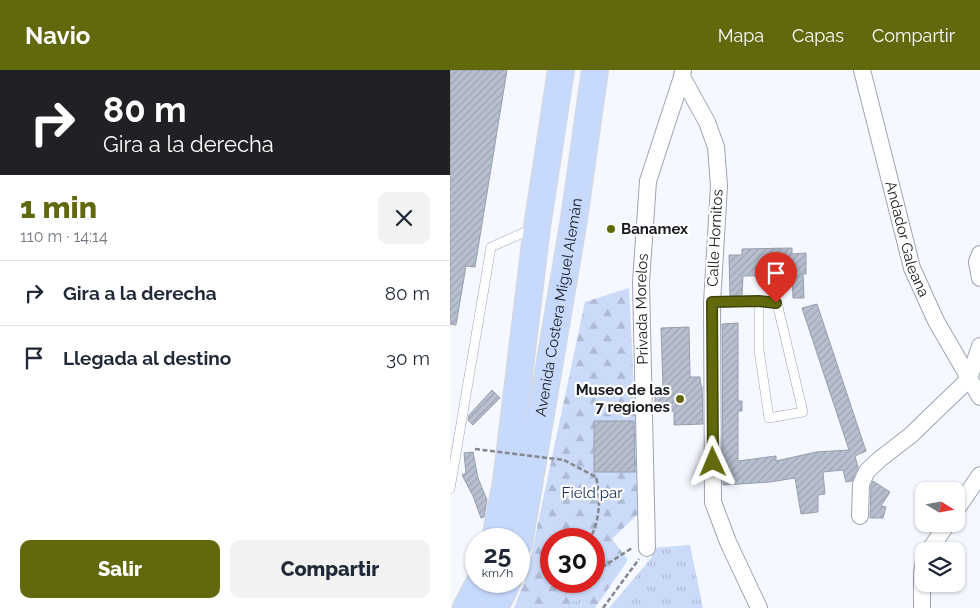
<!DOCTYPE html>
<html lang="es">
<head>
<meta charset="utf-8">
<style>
  :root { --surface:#fff; --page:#f2f2f3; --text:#1f2937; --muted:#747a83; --line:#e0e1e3; --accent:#61690c }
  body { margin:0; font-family:Raleway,sans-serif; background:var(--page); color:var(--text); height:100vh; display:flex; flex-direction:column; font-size:19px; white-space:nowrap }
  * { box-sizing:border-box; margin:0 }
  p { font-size:16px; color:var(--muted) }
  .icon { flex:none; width:28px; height:28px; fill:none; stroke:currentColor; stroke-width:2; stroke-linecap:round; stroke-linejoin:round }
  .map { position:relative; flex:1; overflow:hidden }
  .side { display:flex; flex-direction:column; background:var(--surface); width:450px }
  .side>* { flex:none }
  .hud { background:#202124; color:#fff; overflow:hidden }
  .needle { width:32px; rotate:101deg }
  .fabs { position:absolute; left:465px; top:412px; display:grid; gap:10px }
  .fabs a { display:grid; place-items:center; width:50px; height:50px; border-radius:10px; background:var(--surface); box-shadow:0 1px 4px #0004; font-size:25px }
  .speed { position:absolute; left:15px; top:458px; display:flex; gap:10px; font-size:25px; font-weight:700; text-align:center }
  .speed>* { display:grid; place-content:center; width:65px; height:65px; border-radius:50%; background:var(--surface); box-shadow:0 1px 4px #0004; line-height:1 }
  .speed small { font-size:12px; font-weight:400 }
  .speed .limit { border:8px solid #d22; background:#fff; color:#111 }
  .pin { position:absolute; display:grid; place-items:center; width:42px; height:42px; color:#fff; margin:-51px -21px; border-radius:50% 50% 50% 0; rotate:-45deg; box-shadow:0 0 5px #0007 }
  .pin .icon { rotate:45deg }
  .me { position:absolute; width:55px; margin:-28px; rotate:359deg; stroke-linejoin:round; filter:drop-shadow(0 0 4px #0008) }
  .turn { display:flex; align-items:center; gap:18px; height:105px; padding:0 20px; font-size:22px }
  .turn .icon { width:65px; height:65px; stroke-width:2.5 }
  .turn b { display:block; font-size:35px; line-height:42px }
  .round { display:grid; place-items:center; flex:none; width:52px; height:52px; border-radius:10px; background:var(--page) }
  .summary { display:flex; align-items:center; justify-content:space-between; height:85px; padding:0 20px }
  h1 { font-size:30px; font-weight:800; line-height:38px; color:var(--accent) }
  .primary-button { display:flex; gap:10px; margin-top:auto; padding:10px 20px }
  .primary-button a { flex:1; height:58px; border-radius:10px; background:var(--accent); color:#fff; font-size:20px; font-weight:800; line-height:58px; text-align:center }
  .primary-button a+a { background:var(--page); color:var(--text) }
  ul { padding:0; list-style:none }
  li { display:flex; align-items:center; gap:15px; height:65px; padding:0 20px; border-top:1px solid var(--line) }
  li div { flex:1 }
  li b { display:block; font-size:19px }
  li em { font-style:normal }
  header { display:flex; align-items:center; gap:30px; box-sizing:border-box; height:70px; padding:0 25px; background:var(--accent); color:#fff }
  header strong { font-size:24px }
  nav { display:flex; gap:28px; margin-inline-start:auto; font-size:18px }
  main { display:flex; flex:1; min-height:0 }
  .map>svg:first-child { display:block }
</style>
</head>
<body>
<header>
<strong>Navio</strong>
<nav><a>Mapa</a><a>Capas</a><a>Compartir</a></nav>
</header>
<main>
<section class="side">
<div class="hud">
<div class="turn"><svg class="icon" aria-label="right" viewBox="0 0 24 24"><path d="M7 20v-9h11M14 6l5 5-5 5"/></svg><div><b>80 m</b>Gira a la derecha</div></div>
</div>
<div class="summary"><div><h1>1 min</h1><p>110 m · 14:14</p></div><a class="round"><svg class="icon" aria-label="close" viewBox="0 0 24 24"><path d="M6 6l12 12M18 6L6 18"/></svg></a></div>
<ul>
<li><svg class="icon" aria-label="right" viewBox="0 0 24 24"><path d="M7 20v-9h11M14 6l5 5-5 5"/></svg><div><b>Gira a la derecha</b></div><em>80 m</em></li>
<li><svg class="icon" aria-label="arrive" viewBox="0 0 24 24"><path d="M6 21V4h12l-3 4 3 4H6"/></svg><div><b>Llegada al destino</b></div><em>30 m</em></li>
</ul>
<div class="primary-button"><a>Salir</a><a>Compartir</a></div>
</section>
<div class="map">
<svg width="530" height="538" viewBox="0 0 530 538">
  <defs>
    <pattern id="grass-tufts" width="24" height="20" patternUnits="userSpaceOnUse" patternTransform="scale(1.25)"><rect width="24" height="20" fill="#cbdaf8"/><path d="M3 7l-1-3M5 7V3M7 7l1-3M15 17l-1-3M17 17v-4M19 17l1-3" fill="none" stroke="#aebad4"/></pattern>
    <pattern id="forest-firs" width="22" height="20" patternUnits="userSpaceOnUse" patternTransform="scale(1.25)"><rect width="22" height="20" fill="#cbdaf8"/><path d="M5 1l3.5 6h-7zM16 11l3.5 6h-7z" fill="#aebad4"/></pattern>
    <pattern id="building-hatch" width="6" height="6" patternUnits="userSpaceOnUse" patternTransform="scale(1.25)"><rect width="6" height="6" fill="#b8bfcf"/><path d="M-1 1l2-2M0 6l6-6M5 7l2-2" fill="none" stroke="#9da4b1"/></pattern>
  </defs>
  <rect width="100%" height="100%" fill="#f5f8ff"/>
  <g fill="url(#grass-tufts)">
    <polygon points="240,475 253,538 159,538 202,487 203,478"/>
    <polygon points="131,528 130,538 110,538"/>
  </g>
  <path fill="url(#forest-firs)" fill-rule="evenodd" d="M179,218L190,442L162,469L178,490L145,538H130L131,529L110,538H64L77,505L135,232ZM101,469H144V511H101Z"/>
  <g fill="url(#building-hatch)" stroke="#979eae">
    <polygon points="0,0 57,0 25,197 16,196 6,255 0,254"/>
    <polygon points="342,178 342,184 356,183 356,204 353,204 354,228 343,228 342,205 293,206 292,225 280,226 279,185 292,185 292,179"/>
    <polygon points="367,234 416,381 405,386 408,397 402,411 396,412 393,400 373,402 375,424 368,425 368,442 351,444 345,408 320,412 273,415 272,254 288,253 288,331 292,331 292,341 288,341 288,391 326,386 326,391 366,382 399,380 352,238"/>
    <polygon points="239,257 240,307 250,307 251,316 252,316 253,354 224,355 224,341 205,341 205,317 213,317 211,258"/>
    <polygon points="42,320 50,328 23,355 18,350 19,345"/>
    <polygon points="144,351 184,351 185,402 144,402"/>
    <polygon points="23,382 28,408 37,430 34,447 31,448 23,426 12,405 16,403 14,383"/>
    <polygon points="423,411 440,422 431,436 436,437 433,448 420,448 421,416"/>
  </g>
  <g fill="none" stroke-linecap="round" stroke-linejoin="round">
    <g stroke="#9da4b4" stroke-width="10">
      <g id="service">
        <polyline points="262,233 309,231 327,233 353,342 319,348 309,280 309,231"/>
        <polyline points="0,419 41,177 82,159"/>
      </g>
    </g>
    <g stroke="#9da4b4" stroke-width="18">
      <g id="minor">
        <path id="s1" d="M412,0L462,198L486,251L530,327"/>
        <polyline points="232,7 257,52 266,77 269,116 262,233 263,432 278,472 309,538"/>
        <polyline points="530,184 527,192 530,208"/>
        <polyline points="506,440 530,405"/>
        <polyline points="410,446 411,414 417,401 430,389 461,365 519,309 530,276"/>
        <path id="s2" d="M197,478L191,212L198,111L232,7L233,0"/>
        <polyline points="479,481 497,454"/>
        <polyline points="472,538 472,503 474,491"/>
      </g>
    </g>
    <g stroke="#d5d6d7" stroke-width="28">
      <g id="primary">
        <polyline points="45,469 56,412 87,157 111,0"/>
        <path id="s3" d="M69,474L124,149L145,0"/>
        <polyline points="16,538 30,511"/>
        <polyline points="45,538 58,511"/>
      </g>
    </g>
    <g stroke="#84878d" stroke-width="2.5" stroke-dasharray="5 2.5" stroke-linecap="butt">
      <path d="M114,390L146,407C151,429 150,449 140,469"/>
      <polyline points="144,494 154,496 182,478"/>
      <polyline points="153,538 189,489"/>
    </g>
    <use href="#service" stroke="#fff" stroke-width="9"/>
    <use href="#minor" stroke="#fff" stroke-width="16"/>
    <use href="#primary" stroke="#c7d9fd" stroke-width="26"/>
    <polyline stroke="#84878d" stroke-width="2.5" stroke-dasharray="5 2.5" stroke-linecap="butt" points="25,379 114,390"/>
  </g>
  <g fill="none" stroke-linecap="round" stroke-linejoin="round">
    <g stroke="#3f4408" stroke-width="12">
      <polyline id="route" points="263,392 262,232 309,231 326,233"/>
    </g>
    <use href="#route" stroke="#61690c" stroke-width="9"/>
  </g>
  <g fill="#61690c" stroke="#fff" stroke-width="2">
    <circle cx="161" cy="159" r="5"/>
    <circle cx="230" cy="329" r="5"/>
  </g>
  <g text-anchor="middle" stroke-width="4.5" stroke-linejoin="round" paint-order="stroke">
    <g font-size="15" font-weight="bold" fill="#171a1f" stroke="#fff" text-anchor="start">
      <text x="171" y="164">Banamex</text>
      <text x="220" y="325" text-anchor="end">Museo de las<tspan x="220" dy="17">7 regiones</tspan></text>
    </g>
    <g font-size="15" fill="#171a1f" stroke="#fff">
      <text transform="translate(265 168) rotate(-87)" y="5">Calle Hornitos</text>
      <text dy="5" stroke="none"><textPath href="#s1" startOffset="175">Andador Galeana</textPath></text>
      <text dy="5" stroke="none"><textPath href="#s3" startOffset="240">Avenida Costera Miguel Alemán</textPath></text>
      <text dy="5" stroke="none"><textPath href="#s2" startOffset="239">Privada Morelos</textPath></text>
    </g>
    <g font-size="15" fill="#172b5d" stroke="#fff">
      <text x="142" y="428">Field par</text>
    </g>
  </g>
</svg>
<div class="fabs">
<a><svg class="needle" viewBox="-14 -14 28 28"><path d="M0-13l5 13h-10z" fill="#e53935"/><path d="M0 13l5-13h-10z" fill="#747a83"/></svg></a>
<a><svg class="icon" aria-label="layers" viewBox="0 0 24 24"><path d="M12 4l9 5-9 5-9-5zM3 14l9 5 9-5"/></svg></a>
</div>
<div class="speed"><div>25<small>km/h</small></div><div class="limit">30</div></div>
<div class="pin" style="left:326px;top:233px;background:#d93025"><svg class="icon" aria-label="arrive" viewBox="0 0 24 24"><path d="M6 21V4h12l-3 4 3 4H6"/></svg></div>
<svg class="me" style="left:263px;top:392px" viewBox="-20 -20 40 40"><path d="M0-17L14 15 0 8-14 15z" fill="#61690c" stroke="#fff" stroke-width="4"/></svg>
</div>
</main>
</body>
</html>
